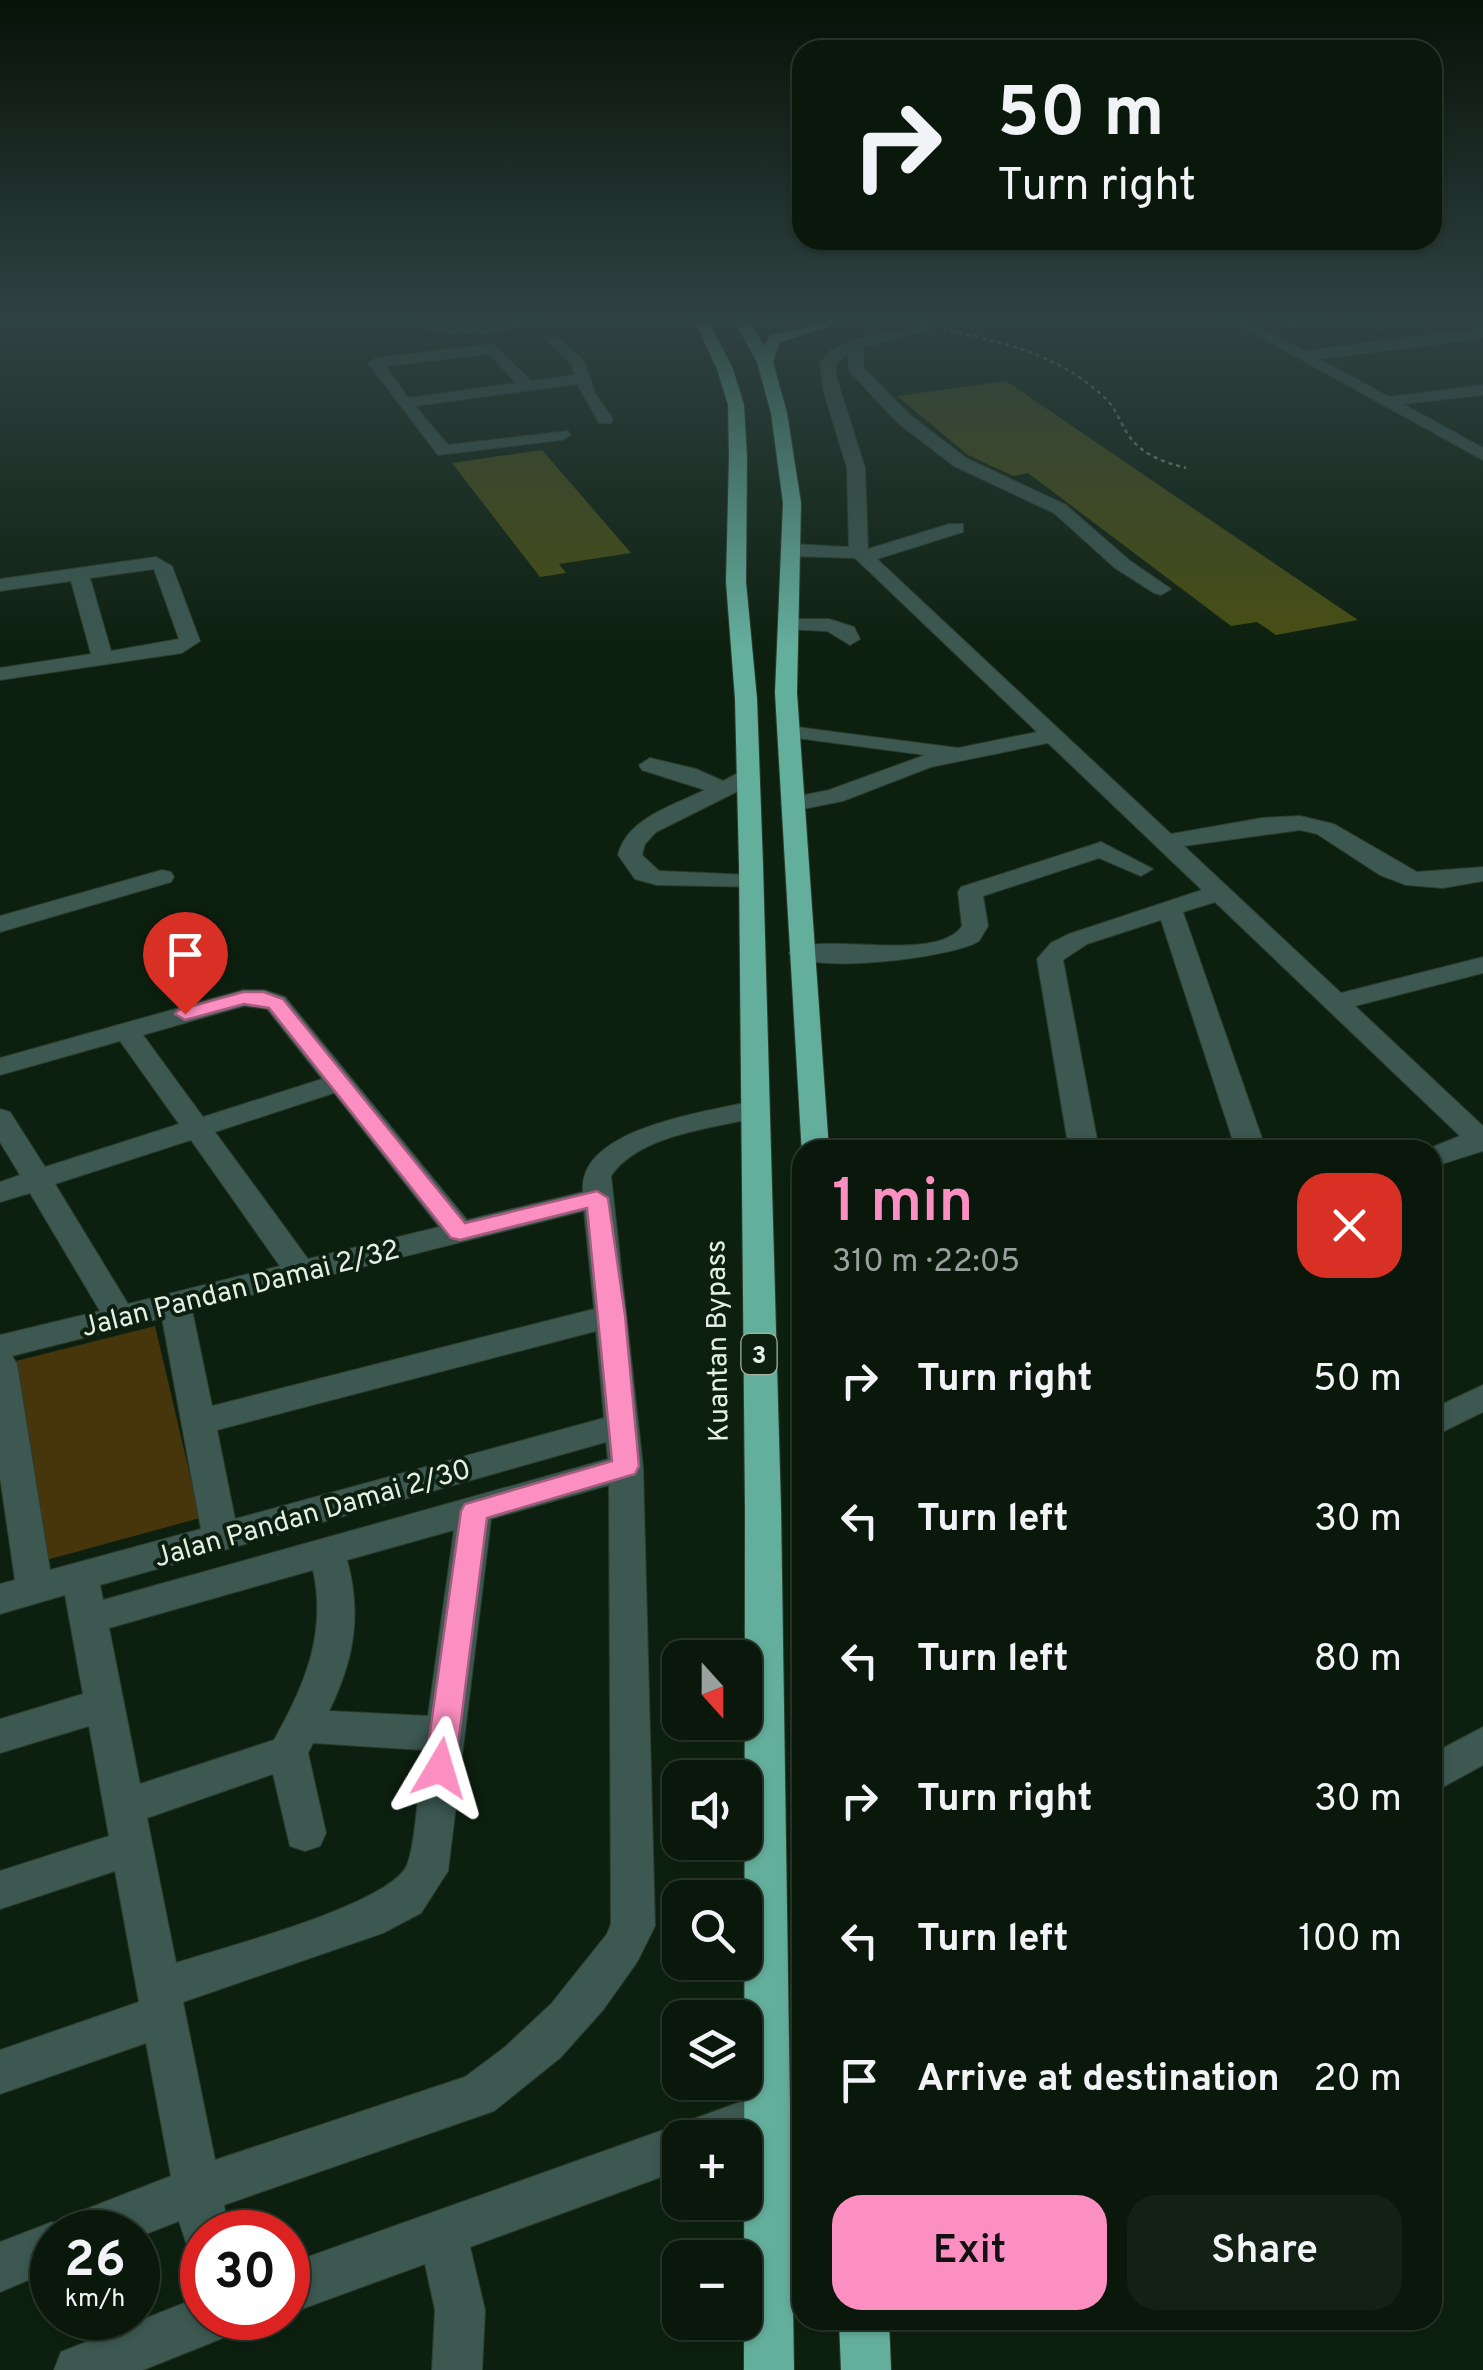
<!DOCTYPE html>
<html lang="en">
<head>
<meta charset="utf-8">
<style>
  :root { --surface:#0a180b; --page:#132114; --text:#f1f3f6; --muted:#99a09d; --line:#2a372c; --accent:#fc8fc2 }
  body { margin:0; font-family:Overpass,sans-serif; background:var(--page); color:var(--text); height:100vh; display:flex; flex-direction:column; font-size:38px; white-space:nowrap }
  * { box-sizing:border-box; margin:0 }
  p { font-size:32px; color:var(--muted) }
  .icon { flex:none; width:55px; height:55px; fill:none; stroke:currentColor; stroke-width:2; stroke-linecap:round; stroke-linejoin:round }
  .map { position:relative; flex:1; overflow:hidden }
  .details { position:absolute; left:792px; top:1140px; width:650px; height:1190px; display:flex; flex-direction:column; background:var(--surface); border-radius:30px; box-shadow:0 2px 8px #0004,0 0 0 2px var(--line) }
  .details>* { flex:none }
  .top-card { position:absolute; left:792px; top:40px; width:650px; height:210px; border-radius:30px; box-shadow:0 2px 8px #0004,0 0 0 2px var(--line); background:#0a180b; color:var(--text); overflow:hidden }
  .needle { width:65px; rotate:159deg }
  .buttons { position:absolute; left:662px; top:1640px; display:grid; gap:20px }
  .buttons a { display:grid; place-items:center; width:100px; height:100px; border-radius:20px; background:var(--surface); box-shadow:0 2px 8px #0004,0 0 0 2px var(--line); font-size:50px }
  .speed { position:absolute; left:30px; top:2210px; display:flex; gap:20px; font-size:50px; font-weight:700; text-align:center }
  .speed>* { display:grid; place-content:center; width:130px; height:130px; border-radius:50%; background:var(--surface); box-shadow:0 2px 8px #0004,0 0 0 2px var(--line); line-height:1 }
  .speed small { font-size:25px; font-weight:400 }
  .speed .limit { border:15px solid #d22; background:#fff; color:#111 }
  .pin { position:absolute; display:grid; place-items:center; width:85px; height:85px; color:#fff; margin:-102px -42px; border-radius:50% 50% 50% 0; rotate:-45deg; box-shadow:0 0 10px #0007 }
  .pin .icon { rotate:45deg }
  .me { position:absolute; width:110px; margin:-55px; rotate:7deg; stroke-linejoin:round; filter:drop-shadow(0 0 8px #0008) }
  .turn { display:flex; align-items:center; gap:35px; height:210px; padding:0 40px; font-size:45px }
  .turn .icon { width:130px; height:130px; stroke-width:2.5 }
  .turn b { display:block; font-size:70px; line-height:85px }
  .round { display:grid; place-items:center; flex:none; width:105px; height:105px; border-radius:30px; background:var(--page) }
  .headline { display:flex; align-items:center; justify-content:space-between; height:170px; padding:0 40px }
  h1 { font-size:60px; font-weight:600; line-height:75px; color:var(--accent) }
  .button { display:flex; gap:20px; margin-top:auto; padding:20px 40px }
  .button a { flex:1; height:115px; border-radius:30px; background:var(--accent); color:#111; font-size:40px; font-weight:600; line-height:115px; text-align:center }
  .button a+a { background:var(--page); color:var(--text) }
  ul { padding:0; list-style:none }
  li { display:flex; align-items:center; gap:30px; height:140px; padding:0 40px }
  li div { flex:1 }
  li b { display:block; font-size:38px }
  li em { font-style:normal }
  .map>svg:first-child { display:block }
</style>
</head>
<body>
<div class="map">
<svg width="1483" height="2370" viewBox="0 0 1483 2370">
  <rect width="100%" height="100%" fill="#0d200f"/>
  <polygon fill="#47350c" points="155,1326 200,1518 39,1562 8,1363"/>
  <g fill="#484e13">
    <polygon points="1006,381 1169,492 1358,620 1276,635 1257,622 1231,626 1028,473 1013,476 968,455 897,396"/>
    <polygon points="542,450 631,553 559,564 566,573 540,577 452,463"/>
  </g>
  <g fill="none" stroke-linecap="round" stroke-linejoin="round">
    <g stroke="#2b3d2d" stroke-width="2">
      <g id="minor">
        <path d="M405,318L455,325L539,318C510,337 432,341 405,318Z"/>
        <polygon points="814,318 917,318 910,322 743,329 736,325 743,321"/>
        <polygon points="918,318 932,318 930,330 864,347 863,367 910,415 966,458 1066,505 1129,560 1171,589 1161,595 1154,593 1115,568 1054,513 954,466 898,423 849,371 848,353 836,364 836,376 865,468 868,549 949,524 963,524 963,532 877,559 1171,834 1262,818 1300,816 1334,824 1417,872 1483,867 1483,881 1443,888 1406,885 1380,875 1317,834 1300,830 1184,846 1341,993 1483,957 1483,973 1355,1006 1483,1126 1483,1151 1432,1167 1432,1150 1425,1150 1460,1136 1215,902 1183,912 1266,1150 1236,1150 1161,920 1087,944 1063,960 1099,1150 1069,1150 1037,959 1051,943 1069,934 1202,890 1048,743 931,767 843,801 793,811 781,804 785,799 829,790 925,755 789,737 778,730 781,725 958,748 1037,732 855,558 791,556 782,550 791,544 849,547 847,468 823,389 820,363 830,351 851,340 914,328"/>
        <polygon points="1226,318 1243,318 1305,351 1483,328 1483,338 1319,359 1389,397 1483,385 1483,395 1403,404 1483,448 1483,460"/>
        <polygon points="1272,318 1319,318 1321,321 1292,328"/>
        <polygon points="1351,318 1370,318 1388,327 1381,331"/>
        <path d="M556,336L584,361L595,393L613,419L611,423H599L577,384L415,406L448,445L568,431L570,435L562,440L438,455L368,363L376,358L493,344L531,381L574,375L572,365L548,341ZM489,354L516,383L408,398L386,366Z"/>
        <path d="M156,557L172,566L200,641L182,653L0,680V668L91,654L71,581L0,591V579ZM154,569L179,639L111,651L90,578Z"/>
        <polygon points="788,619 829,619 854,627 860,639 850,645 827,631 781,629 781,621"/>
        <path d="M650,758L696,769L723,781L740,772H756L759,777L756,782L656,832L645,844L642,855L659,871L751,875L763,882L760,887L657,885L635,879L618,855C627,818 674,805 705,790L642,770L639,765Z"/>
        <path d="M1101,842L1153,869L1141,876L1099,858L983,896L988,926L979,941C953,958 808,975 789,953C811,928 935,966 962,926L958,892L961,887Z"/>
        <polygon points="162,870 171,872 174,877 171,882 0,932 0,916"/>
        <path d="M243,990H264L285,997L467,1220L583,1192C577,1128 707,1112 753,1101L763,1104L767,1110L763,1116C717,1128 640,1133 611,1176L643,1467L655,1926L637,1962L603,2010L560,2058L494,2111L224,2205L229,2232H202V2255L188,2249L179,2221L138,2237V2232H52V2270L0,2292V2242L52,2222L66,2227L71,2215L171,2176L146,2043L0,2094V2050L139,2002L115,1871L0,1909V1871L109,1836L89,1726L0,1753V1719L83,1694L65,1595L0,1614V1584L15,1580L0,1477V1335L100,1311L30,1193L0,1202V1182L20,1175L0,1142V1109L10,1112L45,1167L179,1124L120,1041L0,1075V1058ZM244,1006L267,1009L322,1079L203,1117L143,1035ZM334,1093L439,1227L308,1259L215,1132ZM191,1140L280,1266L128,1304L55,1184ZM584,1211L594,1309L212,1406L192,1310ZM162,1318L201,1529L50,1570L17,1364L12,1356ZM596,1331L604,1418L235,1519L217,1430ZM606,1442L608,1459L103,1600L100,1585ZM609,1485L611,1924L607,1934L551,2004L505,2047L465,2077L215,2160L183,2002L383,1933L421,1913L448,1871L491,1519ZM454,1530L428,1716L329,1711C354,1660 362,1615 347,1560ZM313,1570C327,1633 305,1685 274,1740L140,1784L109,1628ZM313,1743L423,1750C419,1776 416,1844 407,1865C390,1905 221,1948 176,1963L147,1818L273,1774L290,1846L305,1851L320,1846L326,1833L308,1753Z"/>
        <polygon points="1483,1385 1483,1412 1432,1437 1432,1409"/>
        <polygon points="1483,1727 1483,1765 1432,1793 1432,1754"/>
        <polygon points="770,2091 786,2098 793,2114 786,2130 745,2146 745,2138 680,2138 680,2170 470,2247 485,2310 482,2370 432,2370 435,2310 425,2264 288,2314 288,2264 680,2124 686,2126 688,2121"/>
        <polygon points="202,2296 202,2318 235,2318 228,2336 143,2370 54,2370 61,2352"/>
      </g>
    </g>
    <g stroke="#2b3d2d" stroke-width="2">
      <g id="highway">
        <polygon points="693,318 707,318 733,369 744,405 747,457 746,582 757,699 763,865 781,1509 794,2370 744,2370 745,1509 739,865 735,699 726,582 729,457 728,405 717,369"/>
        <polygon points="733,318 747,318 764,346 769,336 822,323 829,327 780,342 773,362 787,413 801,503 797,693 829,1150 802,1150 802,1155 775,693 783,503 771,413 757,362"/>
        <polygon points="839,2320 889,2320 891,2370 841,2370"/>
      </g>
    </g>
    <path stroke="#819082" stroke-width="2.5" stroke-dasharray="4 4" stroke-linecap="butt" d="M943,330C1002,341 1063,356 1107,400C1116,409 1120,422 1127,433C1140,454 1163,462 1186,468"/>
    <use href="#minor" fill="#3c5851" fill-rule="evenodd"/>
    <use href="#highway" fill="#64ae9c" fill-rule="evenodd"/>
  </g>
  <linearGradient id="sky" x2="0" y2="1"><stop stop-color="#071208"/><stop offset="0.49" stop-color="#2f4242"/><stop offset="1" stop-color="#2f4242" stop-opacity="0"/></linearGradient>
  <rect width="1483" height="649" fill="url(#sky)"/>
  <polygon fill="#fc8fc2" stroke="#a45d7e" stroke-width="2.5" points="243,992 264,992 283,999 465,1223 597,1191 608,1198 625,1315 639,1466 635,1474 487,1518 455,1768 451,1777 440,1781 429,1777 425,1768 461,1511 465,1504 612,1461 587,1208 460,1240 451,1238 269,1008 244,1004 185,1020 175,1014 178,1010"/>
  <g text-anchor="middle" stroke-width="8" stroke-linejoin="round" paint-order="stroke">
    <rect fill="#0d200f" stroke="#a4b2a4" stroke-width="2.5" x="741.5" y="1334" width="35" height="40" rx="8"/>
    <g font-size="25" font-weight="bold" fill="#e4f0e4">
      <text x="759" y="1363">3</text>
    </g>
    <g font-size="28" fill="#e4f0e4" stroke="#0d200f">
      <text transform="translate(240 1287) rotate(-14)" y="10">Jalan Pandan Damai 2/32</text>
      <text transform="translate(716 1341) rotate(-91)" y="10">Kuantan Bypass</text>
      <text transform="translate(312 1512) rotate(-16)" y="10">Jalan Pandan Damai 2/30</text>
    </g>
  </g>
</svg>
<div class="buttons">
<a><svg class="needle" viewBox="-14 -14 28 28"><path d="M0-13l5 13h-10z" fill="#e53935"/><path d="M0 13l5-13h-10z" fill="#99a09d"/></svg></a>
<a><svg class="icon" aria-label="sound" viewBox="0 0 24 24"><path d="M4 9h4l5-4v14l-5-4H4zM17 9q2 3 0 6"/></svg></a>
<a><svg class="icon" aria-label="search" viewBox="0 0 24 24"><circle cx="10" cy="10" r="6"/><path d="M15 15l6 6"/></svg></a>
<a><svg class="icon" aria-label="layers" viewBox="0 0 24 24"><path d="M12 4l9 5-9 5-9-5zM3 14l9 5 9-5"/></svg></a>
<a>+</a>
<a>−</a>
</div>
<div class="speed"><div>26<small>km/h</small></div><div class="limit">30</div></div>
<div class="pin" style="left:185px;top:1014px;background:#d93025"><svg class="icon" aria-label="arrive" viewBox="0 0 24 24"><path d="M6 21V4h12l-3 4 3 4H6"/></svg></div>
<svg class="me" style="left:440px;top:1768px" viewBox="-20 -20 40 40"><path d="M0-17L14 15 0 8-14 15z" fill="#fc8fc2" stroke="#fff" stroke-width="4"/></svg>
<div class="top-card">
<div class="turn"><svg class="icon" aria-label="right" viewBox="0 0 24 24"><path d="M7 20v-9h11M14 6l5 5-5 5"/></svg><div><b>50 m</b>Turn right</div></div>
</div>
<section class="details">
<div class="headline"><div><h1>1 min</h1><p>310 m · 22:05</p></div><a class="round" style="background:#d93025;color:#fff"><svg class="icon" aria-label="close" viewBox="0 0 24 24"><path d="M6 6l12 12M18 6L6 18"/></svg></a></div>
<ul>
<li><svg class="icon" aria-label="right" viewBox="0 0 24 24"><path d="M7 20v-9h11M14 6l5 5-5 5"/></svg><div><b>Turn right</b></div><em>50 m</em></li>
<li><svg class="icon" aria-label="left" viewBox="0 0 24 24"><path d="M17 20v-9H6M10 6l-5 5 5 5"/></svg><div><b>Turn left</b></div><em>30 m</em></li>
<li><svg class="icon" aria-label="left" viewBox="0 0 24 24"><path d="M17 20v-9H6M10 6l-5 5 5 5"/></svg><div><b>Turn left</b></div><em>80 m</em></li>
<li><svg class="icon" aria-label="right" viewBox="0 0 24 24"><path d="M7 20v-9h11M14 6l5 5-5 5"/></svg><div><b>Turn right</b></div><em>30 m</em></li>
<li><svg class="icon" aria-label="left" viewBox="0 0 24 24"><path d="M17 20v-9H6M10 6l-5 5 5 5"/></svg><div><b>Turn left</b></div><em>100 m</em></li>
<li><svg class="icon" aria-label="arrive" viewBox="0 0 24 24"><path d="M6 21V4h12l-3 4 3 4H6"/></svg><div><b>Arrive at destination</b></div><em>20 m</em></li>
</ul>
<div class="button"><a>Exit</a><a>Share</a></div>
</section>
</div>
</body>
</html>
